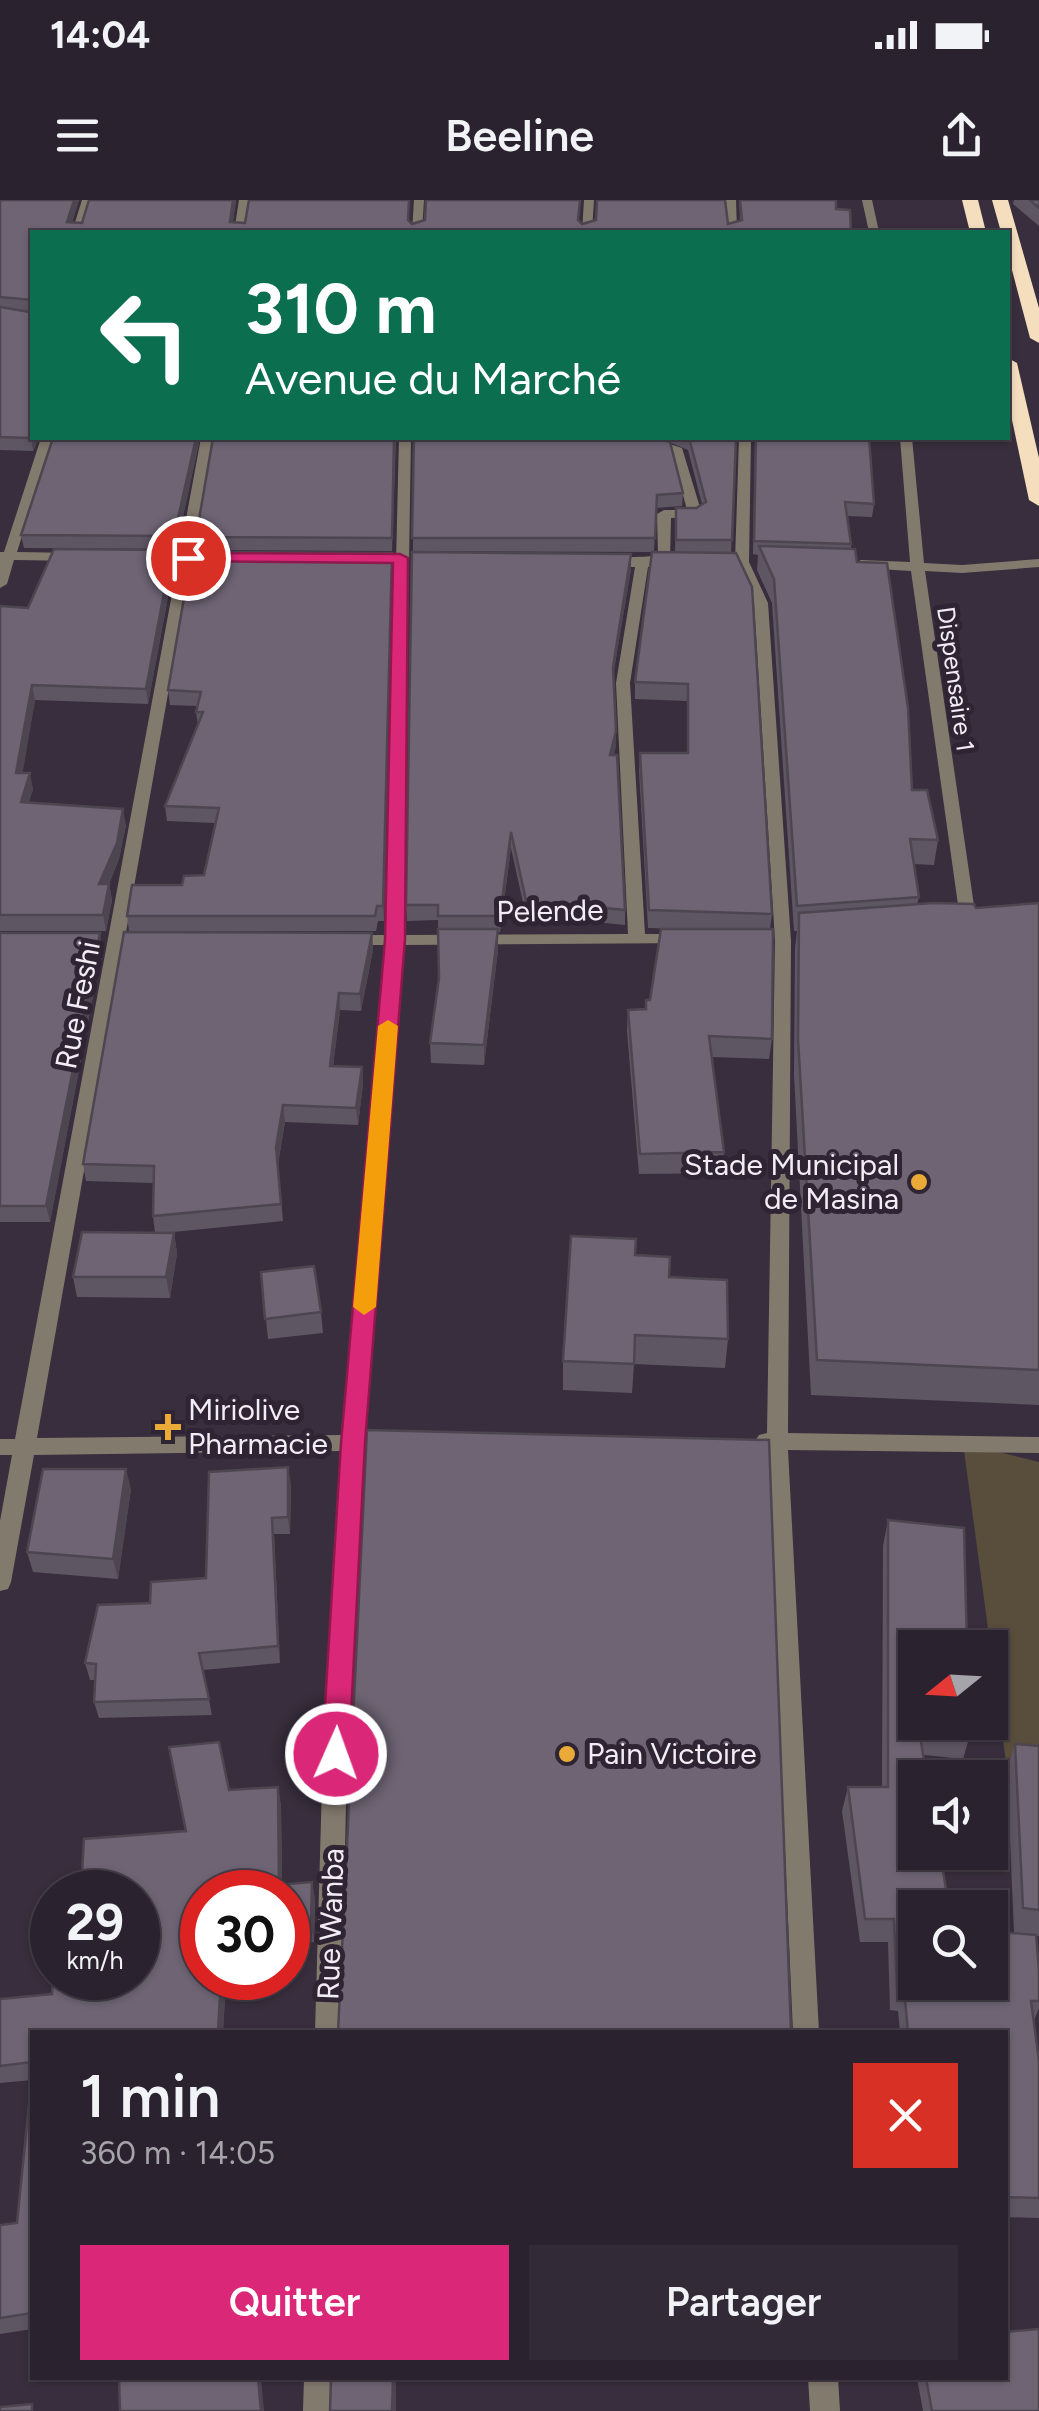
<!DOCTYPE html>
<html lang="fr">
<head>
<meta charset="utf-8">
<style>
  :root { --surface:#2a222e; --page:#322a36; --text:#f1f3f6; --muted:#a5a4aa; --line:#463f4a; --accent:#db2777 }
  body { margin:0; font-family:Figtree,sans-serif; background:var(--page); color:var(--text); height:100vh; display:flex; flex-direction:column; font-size:38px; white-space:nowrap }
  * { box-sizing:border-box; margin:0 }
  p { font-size:32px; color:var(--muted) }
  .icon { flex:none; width:55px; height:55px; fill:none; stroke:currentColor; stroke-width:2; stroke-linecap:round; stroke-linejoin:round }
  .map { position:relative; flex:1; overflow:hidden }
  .panel { position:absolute; left:30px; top:1830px; width:978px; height:350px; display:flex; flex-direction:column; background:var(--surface); border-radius:0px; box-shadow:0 2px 8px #0004,0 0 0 2px var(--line) }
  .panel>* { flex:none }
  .top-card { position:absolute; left:30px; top:30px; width:980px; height:210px; border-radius:0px; box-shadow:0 2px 8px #0004,0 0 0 2px var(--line); background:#0b6e4f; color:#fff; overflow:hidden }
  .needle { width:65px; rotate:252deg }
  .buttons { position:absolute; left:898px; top:1430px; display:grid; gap:20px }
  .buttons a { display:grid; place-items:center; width:110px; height:110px; border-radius:0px; background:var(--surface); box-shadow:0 2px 8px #0004,0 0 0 2px var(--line); font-size:50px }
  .speed { position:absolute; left:30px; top:1670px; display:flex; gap:20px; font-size:50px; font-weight:700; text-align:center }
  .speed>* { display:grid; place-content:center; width:130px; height:130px; border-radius:50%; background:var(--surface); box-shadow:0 2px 8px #0004,0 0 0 2px var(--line); line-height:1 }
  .speed small { font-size:25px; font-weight:400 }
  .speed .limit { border:15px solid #d22; background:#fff; color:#111 }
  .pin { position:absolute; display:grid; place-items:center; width:85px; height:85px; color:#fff; margin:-42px; border:5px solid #fff; border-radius:50%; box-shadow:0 2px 10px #0007 }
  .me { position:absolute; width:110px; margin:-55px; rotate:2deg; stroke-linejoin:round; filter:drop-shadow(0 0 8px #0008) }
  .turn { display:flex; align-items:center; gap:35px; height:210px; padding:0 50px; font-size:45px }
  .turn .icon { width:130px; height:130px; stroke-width:2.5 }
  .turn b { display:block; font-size:70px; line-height:85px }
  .round { display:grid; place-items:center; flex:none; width:105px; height:105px; border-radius:0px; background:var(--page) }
  .summary { display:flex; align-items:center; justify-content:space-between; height:170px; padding:0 50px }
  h1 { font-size:60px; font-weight:600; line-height:75px }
  .primary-button { display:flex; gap:20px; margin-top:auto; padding:20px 50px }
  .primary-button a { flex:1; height:115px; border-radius:0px; background:var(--accent); color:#fff; font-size:40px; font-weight:600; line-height:115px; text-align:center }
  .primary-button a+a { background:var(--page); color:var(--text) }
  .status { display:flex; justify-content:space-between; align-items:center; height:70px; padding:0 50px; background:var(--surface); direction:ltr }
  .status svg { height:28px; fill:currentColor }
  header { display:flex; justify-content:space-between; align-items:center; height:130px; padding:0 50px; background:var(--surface); font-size:45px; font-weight:600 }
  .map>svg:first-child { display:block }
</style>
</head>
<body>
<div class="status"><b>14:04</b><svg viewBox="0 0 49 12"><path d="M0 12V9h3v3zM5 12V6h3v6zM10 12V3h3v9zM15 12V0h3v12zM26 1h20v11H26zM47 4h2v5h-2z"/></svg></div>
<header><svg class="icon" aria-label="menu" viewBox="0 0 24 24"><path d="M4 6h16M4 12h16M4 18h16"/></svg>Beeline<svg class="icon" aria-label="share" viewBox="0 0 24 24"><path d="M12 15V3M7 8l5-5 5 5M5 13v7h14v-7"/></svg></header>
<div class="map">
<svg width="1039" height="2211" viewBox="0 0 1039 2211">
  <rect width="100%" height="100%" fill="#382e3d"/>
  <polygon fill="#594d3b" points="963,1243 1039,1262 1039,1574 1007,1570"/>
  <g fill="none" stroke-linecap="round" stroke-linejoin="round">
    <g fill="#837a6e" fill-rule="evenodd">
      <polygon points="82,0 92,0 82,32 72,32"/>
      <polygon points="239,0 249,0 244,32 234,32"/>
      <polygon points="414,0 424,0 422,32 412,32"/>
      <polygon points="584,0 594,0 592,32 582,32"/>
      <polygon points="726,0 736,0 737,32 727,32"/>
      <polygon points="862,0 872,0 879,32 869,32"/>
      <polygon points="41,238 53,238 17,352 77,353 84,357 77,361 14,360 7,384 0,388 0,352 4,352"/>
      <path d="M201,238H213L37,1238L343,1235L386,745H347L339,740L347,735H387L399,238H411L403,735L628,734L616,483L635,367H606L599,363C615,354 640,359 658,355L657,314L664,310H687L672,253L634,238H651L682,248L702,314L695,318H671L670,359L682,360V366L648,367L630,483L645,734H688L694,735V743L403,745L364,1235L373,1243L363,1251L348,1514L341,1832H315L324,1514L342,1251L34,1255L11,1382L8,1389L0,1391V1321L12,1255H0V1239H15Z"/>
      <polygon points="739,238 751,238 749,362 768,403 791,741 788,1233 1039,1237 1039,1253 788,1250 819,1832 793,1832 767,1249 759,1247 755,1241 759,1235 767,1233 775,741 754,403 735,362"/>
      <polygon points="900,238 912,238 924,363 962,365 1039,359 1039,367 962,373 925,371 977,726 969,731 961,726 911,371 861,368 854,364 861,360 910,362"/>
      <polygon points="304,2178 334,2178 333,2211 303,2211"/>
      <polygon points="808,2178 838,2178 840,2211 810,2211"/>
    </g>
    <g fill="#f4debe" fill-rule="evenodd">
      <polygon points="962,0 978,0 986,32 970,32"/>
      <polygon points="992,0 1008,0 1039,108 1039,143 1030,138 1008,55 1008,32 1001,32"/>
      <polygon points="1008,158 1017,163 1039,258 1039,306 1029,300 1008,201"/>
    </g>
  </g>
  <g fill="#5f5664">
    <polygon points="0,0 79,0 72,22 82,23 89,0 236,0 233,22 409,21 412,24 579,20 582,24 728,24 740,20 739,0 836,0 836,9 851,32 32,32 32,238 39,238 33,251 0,250"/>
    <polygon points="1014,0 1039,0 1039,26 1013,4"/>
    <polygon points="53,238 200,238 176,349 24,348 21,335"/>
    <polygon points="396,238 392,351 197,350 196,337"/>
    <polygon points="412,238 657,238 683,293 682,306 656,308 654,352 413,351 414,238"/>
    <polygon points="659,238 736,238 731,353 772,714 770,729 772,839 769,859 712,857 724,952 722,973 639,974 627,831 628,810 646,809 689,729 648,728 639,571 640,553 687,553 687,501 635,499 635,482 675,352 676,308 696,308 702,304 688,250"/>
    <polygon points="752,238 869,238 874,304 872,317 847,316 851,344 851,349 857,362 912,590 938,640 934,665 914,664 919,697 917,704 976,708 1039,703 1039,1205 811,1195 794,875 795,748 797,731 794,731 772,403 757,370 758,355 753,354 755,238"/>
    <polygon points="392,353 384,721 378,721 376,731 129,731 127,716 204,675 215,623 167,621 165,606 198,525 196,512 198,506 170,505 168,490"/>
    <polygon points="631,354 631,369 613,476 616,531 613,555 625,710 625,725 558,718 527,721 511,648 500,732 498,732 498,750 484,865 431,863 430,843 439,778 438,720 407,721 406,705"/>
    <polygon points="174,365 148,504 35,500 22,573 33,589 29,602 126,625 119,659 109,684 112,700 106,731 0,731 0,406 28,408"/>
    <polygon points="0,733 102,749 50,1022 0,1022"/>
    <polygon points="372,733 373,750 361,811 340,810 333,866 362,867 363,884 358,925 285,922 278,964 283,1021 163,1033 174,1033 177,1053 170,1098 77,1097 73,1077 155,1033 153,1016 153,983 86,981 83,964"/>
    <polygon points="635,1055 669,1077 728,1139 725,1168 634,1164 632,1193 563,1190 563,1161"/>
    <polygon points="261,1072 321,1112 323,1133 268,1139"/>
    <polygon points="291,1284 290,1334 274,1334 280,1463 203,1470 212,1515 99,1518 94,1502 95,1480 90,1480 85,1463 150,1403 206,1378"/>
    <polygon points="131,1289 118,1379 33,1372 27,1352"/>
    <polygon points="888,1320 970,1535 963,1559 924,1555 915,1782 1014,1733 1007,1570 1015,1544 1039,1546 1039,1736 1036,1736 1039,1771 1039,1808 1034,1821 1039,1861 1039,2018 1005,2017 1005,1832 900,1832 898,1811 890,1810 888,1742 860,1742 842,1611 848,1587 882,1587 883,1346"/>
    <polygon points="219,1542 229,1590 278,1587 281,1606 282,1685 312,1682 315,1700 314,1742 288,1744 288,1692 202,1692 202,1778 226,1778 223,1832 32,1832 32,2129 0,2134 0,2025 17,2023 32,1880 0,1883 0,1799 52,1794 53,1778 138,1778 138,1692 81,1692 84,1639 186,1631 169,1547"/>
    <polygon points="917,2178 1005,2178 1039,2211 923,2211"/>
  </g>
  <g fill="#4d4651">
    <polygon points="74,0 79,0 69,32 67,22"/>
    <polygon points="233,0 236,0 231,32 230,22"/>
    <polygon points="32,234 32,238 39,238 33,251 31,238"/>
    <polygon points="196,238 200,238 176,349 174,336"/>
    <polygon points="172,350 174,365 148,504 146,489"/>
    <polygon points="392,353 392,367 384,721 383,706"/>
    <polygon points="631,354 631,369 612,482 613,467"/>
    <polygon points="32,485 35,500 20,589 16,573"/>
    <polygon points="616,531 616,547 609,571 610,555"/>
    <polygon points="30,573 33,589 24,618 21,602"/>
    <polygon points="123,609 126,625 119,659 102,700 99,684"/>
    <polygon points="511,632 511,648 500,732 500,716"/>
    <polygon points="109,684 112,700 106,731 103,715"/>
    <polygon points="498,729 498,750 484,865 484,845"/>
    <polygon points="100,733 102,749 50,1022 46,1006"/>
    <polygon points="372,733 373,750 361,811 360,794"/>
    <polygon points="339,793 340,810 331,883 330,866"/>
    <polygon points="362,867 363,884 358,925 356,908"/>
    <polygon points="283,905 285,922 278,964 283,1021 276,947"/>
    <polygon points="174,1033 177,1053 170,1098 166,1077"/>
    <polygon points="288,1267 291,1284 290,1334 288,1317"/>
    <polygon points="126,1269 131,1289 118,1379 113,1359"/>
    <polygon points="272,1318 274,1334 280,1463 278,1446"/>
    <polygon points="278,1587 281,1606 282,1692 279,1685"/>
    <polygon points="312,1682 315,1700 314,1742 311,1725"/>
    <polygon points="221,1778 226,1778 223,1832 218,1832"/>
    <polygon points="258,2178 261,2178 264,2211 261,2211"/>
    <polygon points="393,2178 396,2178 396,2211 392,2211"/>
  </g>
  <g fill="#6e6474" stroke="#4d4651" stroke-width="2.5">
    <polygon points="0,0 74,0 67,22 82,23 89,0 233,0 230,22 245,23 249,0 409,0 408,20 412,24 425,20 426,0 580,0 578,20 582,24 596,20 597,0 725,0 728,24 742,20 740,0 836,0 836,9 850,10 851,32 32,32 32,100 0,97"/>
    <polygon points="1030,0 1039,0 1039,8"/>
    <polygon points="32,101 32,234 31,238 0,237 0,107 30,112"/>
    <polygon points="53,238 196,238 174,336 21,335"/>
    <polygon points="213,238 394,238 392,338 196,337"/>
    <polygon points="414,238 657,238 670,242 683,293 657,295 655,338 412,338"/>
    <polygon points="689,238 736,238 732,340 676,340 676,308 696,308 706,302"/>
    <polygon points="756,238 869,238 874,304 845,302 851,344 754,341"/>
    <polygon points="759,346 855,349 857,362 887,363 908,508 912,590 927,590 938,640 910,639 919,697 797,706 774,379"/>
    <polygon points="54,349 172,350 146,489 32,485 16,573 30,573 21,602 123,609 117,643 99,684 109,684 103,715 0,715 0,406 28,408"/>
    <polygon points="192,352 392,353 383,706 377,706 375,716 127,716 132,685 182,685 184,676 204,675 219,608 165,606 203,512 196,512 201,492 168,490"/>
    <polygon points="412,352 631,354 613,467 616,531 610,555 617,555 625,710 558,703 527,705 511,632 500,716 438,716 438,705 406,705"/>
    <polygon points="652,352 736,353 752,387 772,714 649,710 640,553 688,553 688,484 635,482"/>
    <polygon points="933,703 974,704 976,708 1039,703 1039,1170 817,1160 798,839 799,713"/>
    <polygon points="438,729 498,729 484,845 430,843 439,778"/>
    <polygon points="661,729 773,729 772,839 709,836 724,952 640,954 628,810 646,809 646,800 650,800"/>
    <polygon points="124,732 372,733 360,794 339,793 330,866 362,867 356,908 283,905 276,947 281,1004 153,1016 154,966 83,964"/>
    <polygon points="0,733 100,733 46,1006 0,1006"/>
    <polygon points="82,1032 174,1033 166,1077 73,1077"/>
    <polygon points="571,1036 636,1039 635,1055 670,1057 669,1077 727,1080 728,1139 635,1135 634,1164 563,1161"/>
    <polygon points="314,1066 321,1112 265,1119 261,1072"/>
    <polygon points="367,1230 769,1240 791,1832 338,1832"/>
    <polygon points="288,1267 288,1317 272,1318 278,1446 199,1453 209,1499 94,1502 96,1464 85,1463 98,1405 150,1403 151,1382 206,1378 209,1272"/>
    <polygon points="43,1269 126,1269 113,1359 27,1352"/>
    <polygon points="888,1320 964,1328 967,1448 915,1448 915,1522 969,1522 970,1535 919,1530 927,1578 915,1578 915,1652 940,1652 949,1708 915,1708 915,1782 990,1782 990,1731 1036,1735 1039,1771 1039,1801 1031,1801 1039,1861 1039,1998 1005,1997 1005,1832 908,1832 904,1788 897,1788 894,1719 865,1719 848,1587 888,1587"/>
    <polygon points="219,1542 229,1590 278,1587 279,1685 312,1682 311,1725 288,1726 288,1692 202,1692 202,1778 221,1778 218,1832 32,1832 32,1862 0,1866 0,1799 52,1794 53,1778 138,1778 138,1692 81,1692 84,1639 186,1631 169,1547"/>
    <polygon points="1015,1544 1039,1546 1039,1710 1023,1708"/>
    <polygon points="32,1875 32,2113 0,2118 0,2025 17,2023"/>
    <polygon points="1039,2129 1039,2211 932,2211 926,2178 1005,2178 1005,2132"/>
    <polygon points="119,2178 258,2178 261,2211 120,2211"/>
    <polygon points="331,2178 393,2178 392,2211 330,2211"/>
    <polygon points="32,2204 32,2211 0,2211 0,2207"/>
  </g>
  <polygon fill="#db2777" stroke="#8e194d" stroke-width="2.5" points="188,353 400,354 408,358 405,740 365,1243 349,1554 345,1562 326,1562 322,1554 341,1243 385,740 393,363 182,361 182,354"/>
  <polygon fill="#f59e0b" points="388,820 398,826 376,1107 364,1115 353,1107 378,826"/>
  <g fill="#eaaa38" stroke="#2e2433" stroke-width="4">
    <circle cx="919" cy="982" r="10"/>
    <path d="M163 1212h10v10h10v10h-10v10h-10v-10h-10v-10h10z"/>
    <circle cx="567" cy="1554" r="10"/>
  </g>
  <g text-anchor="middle" stroke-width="10" stroke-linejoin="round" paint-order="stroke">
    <g font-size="25" fill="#f2ecf5" stroke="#2e2433">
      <text transform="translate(956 479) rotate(82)" y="9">Dispensaire 1</text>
    </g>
    <g font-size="30" fill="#f2ecf5" stroke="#2e2433">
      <text transform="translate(550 711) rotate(-1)" y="10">Pelende</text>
      <text transform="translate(78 805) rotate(-79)" y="10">Rue Feshi</text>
      <text transform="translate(331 1724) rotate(-88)" y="10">Rue Wanba</text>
    </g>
    <g font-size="30" fill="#f2ecf5" stroke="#2e2433" text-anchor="start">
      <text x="899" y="975" text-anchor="end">Stade Municipal<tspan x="899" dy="34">de Masina</tspan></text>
      <text x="188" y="1220">Miriolive<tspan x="188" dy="34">Pharmacie</tspan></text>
      <text x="587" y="1564">Pain Victoire</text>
    </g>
  </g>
</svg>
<div class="buttons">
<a><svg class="needle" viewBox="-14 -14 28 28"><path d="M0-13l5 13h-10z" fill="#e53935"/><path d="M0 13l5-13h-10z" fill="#a5a4aa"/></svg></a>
<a><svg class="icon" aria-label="sound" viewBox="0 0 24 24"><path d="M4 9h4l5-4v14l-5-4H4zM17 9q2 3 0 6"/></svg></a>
<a><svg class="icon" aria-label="search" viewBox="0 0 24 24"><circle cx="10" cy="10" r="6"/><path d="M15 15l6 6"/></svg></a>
</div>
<div class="speed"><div>29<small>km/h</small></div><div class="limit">30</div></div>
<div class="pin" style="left:188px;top:358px;background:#d93025"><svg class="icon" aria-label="arrive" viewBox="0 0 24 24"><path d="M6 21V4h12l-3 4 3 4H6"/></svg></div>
<svg class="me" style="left:336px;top:1554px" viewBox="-20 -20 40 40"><circle r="17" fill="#db2777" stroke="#fff" stroke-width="3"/><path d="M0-11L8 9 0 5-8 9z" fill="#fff"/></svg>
<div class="top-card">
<div class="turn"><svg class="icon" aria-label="left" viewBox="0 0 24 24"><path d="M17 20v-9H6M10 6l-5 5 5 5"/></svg><div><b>310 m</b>Avenue du Marché</div></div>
</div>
<section class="panel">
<div class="summary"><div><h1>1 min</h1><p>360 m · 14:05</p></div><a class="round" style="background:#d93025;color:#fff"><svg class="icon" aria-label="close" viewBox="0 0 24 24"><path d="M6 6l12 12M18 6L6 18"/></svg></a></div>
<div class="primary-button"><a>Quitter</a><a>Partager</a></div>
</section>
</div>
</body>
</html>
